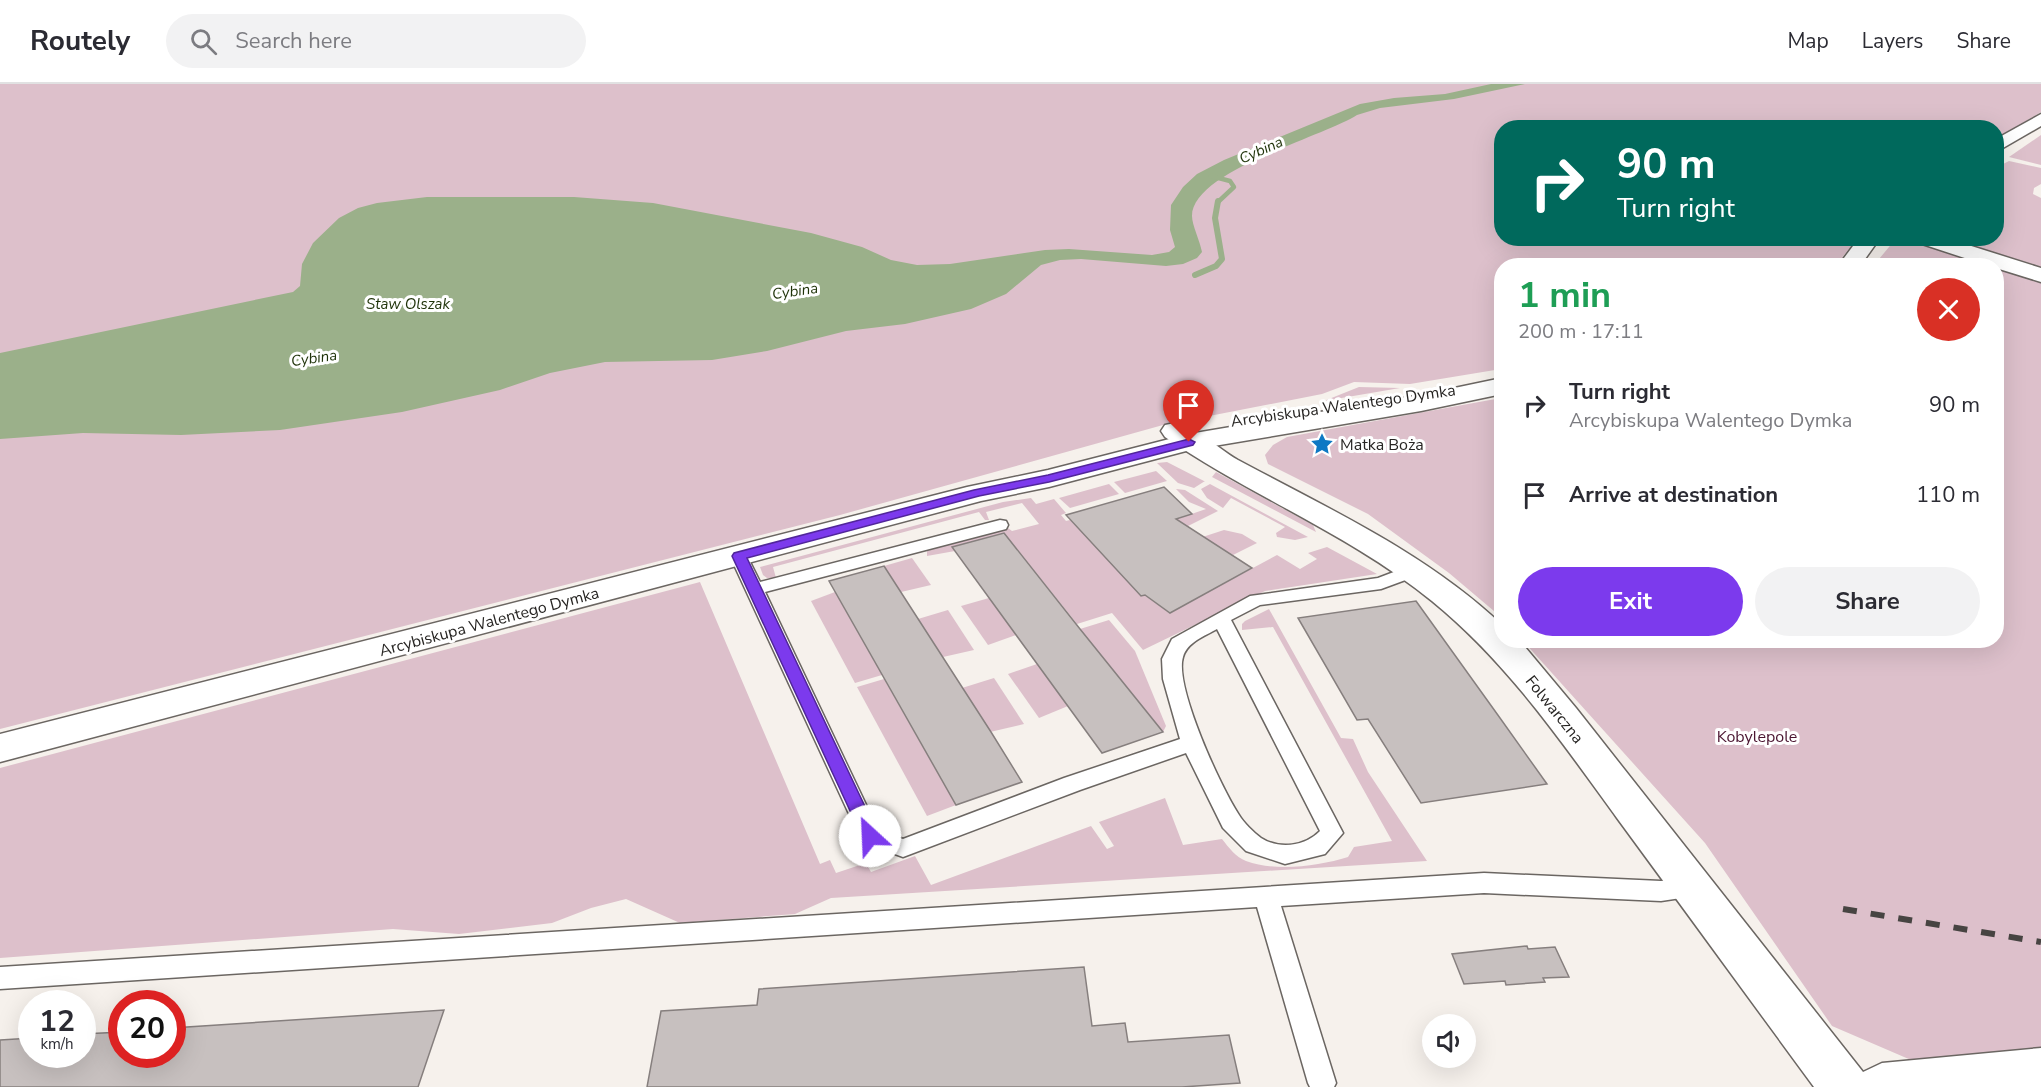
<!DOCTYPE html>
<html lang="en">
<head>
<meta charset="utf-8">
<style>
  :root { --surface:#fff; --page:#f2f2f3; --text:#2b2b33; --muted:#7c7c81; --line:#e1e1e2; --accent:#7c3aed }
  body { margin:0; font-family:"Nunito Sans",sans-serif; background:var(--page); color:var(--text); height:100vh; display:flex; flex-direction:column; font-size:22px; white-space:nowrap }
  * { box-sizing:border-box; margin:0 }
  p { font-size:20px; color:var(--muted) }
  .icon { flex:none; width:33px; height:33px; fill:none; stroke:currentColor; stroke-width:2; stroke-linecap:round; stroke-linejoin:round }
  .map { position:relative; flex:1; overflow:hidden }
  .details { position:absolute; left:1494px; top:174px; width:510px; height:390px; display:flex; flex-direction:column; background:var(--surface); border-radius:24px; box-shadow:0 6px 24px #0002 }
  .details>* { flex:none }
  .guide { position:absolute; left:1494px; top:36px; width:510px; height:126px; border-radius:24px; box-shadow:0 6px 24px #0002; background:#00695c; color:#fff; overflow:hidden }
  .fabs { position:absolute; left:1422px; top:930px; display:grid; gap:12px }
  .fabs a { display:grid; place-items:center; width:54px; height:54px; border-radius:50%; background:var(--surface); box-shadow:0 6px 24px #0002; font-size:30px }
  .speed { position:absolute; left:18px; top:906px; display:flex; gap:12px; font-size:30px; font-weight:700; text-align:center }
  .speed>* { display:grid; place-content:center; width:78px; height:78px; border-radius:50%; background:var(--surface); box-shadow:0 6px 24px #0002; line-height:1 }
  .speed small { font-size:15px; font-weight:400 }
  .speed .limit { border:9px solid #d22; background:#fff; color:#111 }
  .pin { position:absolute; display:grid; place-items:center; width:51px; height:51px; color:#fff; margin:-62px -26px; border-radius:50% 50% 50% 0; rotate:-45deg; box-shadow:0 0 6px #0007 }
  .pin .icon { rotate:45deg }
  .me { position:absolute; width:66px; margin:-33px; rotate:335deg; stroke-linejoin:round; filter:drop-shadow(0 0 4px #0008) }
  .turn { display:flex; align-items:center; gap:21px; height:126px; padding:0 24px; font-size:27px }
  .turn .icon { width:78px; height:78px; stroke-width:2.5 }
  .turn b { display:block; font-size:42px; line-height:51px }
  .round { display:grid; place-items:center; flex:none; width:63px; height:63px; border-radius:32px; background:var(--page) }
  .summary { display:flex; align-items:center; justify-content:space-between; height:102px; padding:0 24px }
  h1 { font-size:36px; font-weight:700; line-height:45px; color:#1e9e55 }
  .primary-button { display:flex; gap:12px; margin-top:auto; padding:12px 24px }
  .primary-button a { flex:1; height:69px; border-radius:36px; background:var(--accent); color:#fff; font-size:24px; font-weight:700; line-height:69px; text-align:center }
  .primary-button a+a { background:var(--page); color:var(--text) }
  ul { padding:0; list-style:none }
  li { display:flex; align-items:center; gap:18px; height:90px; padding:0 24px }
  li div { flex:1 }
  li b { display:block; font-size:22px }
  li em { font-style:normal }
  header { display:flex; align-items:center; gap:36px; box-sizing:border-box; height:84px; padding:0 30px; background:var(--surface); border-bottom:2px solid var(--line) }
  header strong { font-size:28px }
  nav { display:flex; gap:33px; margin-inline-start:auto; font-size:21px }
  .search { width:420px; height:54px; background:var(--page); display:flex; align-items:center; gap:15px; box-sizing:border-box; padding:0 21px; border-radius:33px; color:var(--muted); font-size:22px }
  .map>svg:first-child { display:block }
</style>
</head>
<body>
<header>
<strong>Routely</strong>
<div class="search"><svg class="icon" aria-label="search" viewBox="0 0 24 24"><circle cx="10" cy="10" r="6"/><path d="M15 15l6 6"/></svg>Search here</div>
<nav><a>Map</a><a>Layers</a><a>Share</a></nav>
</header>
<div class="map">
<svg width="2041" height="1003" viewBox="0 0 2041 1003">
  <rect width="100%" height="100%" fill="#f6f1ec"/>
  <g fill="#ddc0cb">
    <polygon points="0,0 2041,0 2041,28 1997,55 1996,44 1502,44 1502,154 1857,155 1836,181 1502,182 1501,285 1410,300 1354,298 1322,310 1163,341 840,431 0,645"/>
    <polygon points="2041,51 2041,81 2009,73"/>
    <polygon points="2009,77 2041,84 2041,100 2034,104 2033,110 2041,114 2041,184 1945,155 1996,154 1997,83"/>
    <polygon points="1914,155 2041,193 2041,966 1918,979 1832,942 1705,759 1523,557 1996,556 1996,182 1874,181 1894,157"/>
    <polygon points="1359,303 1400,304 1324,317"/>
    <polygon points="1501,314 1501,533 1449,489 1368,430 1268,380 1265,371 1273,361 1287,353"/>
    <polygon points="1167,378 1204,397 1205,397 1194,404 1178,399 1157,379"/>
    <polygon points="1156,387 1167,397 1125,409 1114,398"/>
    <polygon points="1216,388 1313,441 1316,448 1212,393"/>
    <polygon points="1109,400 1119,410 1070,424 1059,414"/>
    <polygon points="1210,400 1308,453 1295,456 1277,453 1276,449 1285,443 1231,414 1223,424 1207,414 1201,405"/>
    <polygon points="1176,405 1185,406 1218,427 1186,443 1177,435 1206,425 1189,418"/>
    <polygon points="1031,414 1036,420 1054,415 1066,429 1061,431 1066,437 1070,436 1145,511 1169,529 1277,471 1300,485 1317,475 1308,469 1327,463 1377,490 1265,507 1143,566 1112,529 1077,540 1004,449 953,463 955,467 927,472 927,467 930,465 1008,444 1012,447 1039,440 1022,419 986,428 989,436 985,436 979,428 773,483 776,494 767,494 763,491 760,483 1003,418"/>
    <polygon points="1224,446 1242,450 1257,459 1233,471 1211,458 1177,475 1181,460"/>
    <polygon points="912,474 931,501 901,508 884,482"/>
    <path d="M700,498L820,780L830,776L836,789L866,779L871,788L915,772L931,801L1091,742L1107,765L1114,762L1099,738L1165,714L1183,761L1222,755C1229,764 1236,773 1246,777C1276,788 1319,782 1348,773L1354,763L1392,757L1273,543L1242,546V540L1245,537L1269,525L1341,654L1353,655L1368,688L1427,777L831,814L795,830L680,839L626,815L591,824L552,839L459,850L393,845L0,874V684Z"/>
    <polygon points="835,508 882,591 855,599 811,517"/>
    <polygon points="989,514 1016,551 988,561 961,522"/>
    <polygon points="948,526 974,566 943,573 918,535"/>
    <polygon points="1109,536 1135,567 1166,642 1163,648 1080,545"/>
    <polygon points="1037,580 1068,622 1039,634 1008,590"/>
    <polygon points="994,594 1024,640 990,648 962,604"/>
    <polygon points="884,595 956,721 927,732 857,603"/>
  </g>
  <path fill="#9bb08a" d="M1491,0H1525L1454,15L1380,24L1357,31C1323,53 1192,87 1192,132C1192,141 1200,157 1202,168L1197,174L1183,180L1166,182L1081,175L1060,176L1041,181L1006,210L971,225L905,240L846,247L767,267L712,276L605,278L550,289L500,306L402,328L280,346L181,351L83,349L0,355V269L293,208L300,202L302,180L313,159L339,134L358,124L377,119L427,113H574L653,119L811,149L862,163L891,176L917,181L950,180L1045,166L1069,165L1152,171L1169,168L1175,163L1170,146L1171,121L1183,103L1197,90L1224,76L1360,20L1394,14L1445,10Z"/>
  <g fill="none" stroke-linecap="round" stroke-linejoin="round">
    <polyline stroke="#9bb08a" stroke-width="4.5" points="1211,92 1230,97 1234,103 1218,118"/>
    <polyline stroke="#9bb08a" stroke-width="6" points="1195,191 1216,182 1222,175 1215,134 1218,117"/>
  </g>
  <g fill="#c7c0bf" stroke="#867f7e" stroke-width="1.5">
    <polygon points="1164,403 1192,430 1176,435 1252,484 1170,529 1145,511 1141,512 1066,431"/>
    <polygon points="1004,449 1080,545 1163,648 1102,669 952,463"/>
    <polygon points="884,482 991,648 1022,698 956,721 829,497"/>
    <polygon points="1416,517 1500,634 1547,700 1421,719 1368,635 1357,636 1298,534"/>
    <polygon points="1527,862 1528,865 1555,863 1569,893 1543,894 1545,898 1506,901 1505,897 1464,900 1452,870"/>
    <polygon points="1084,883 1092,942 1125,939 1128,958 1229,951 1240,999 1182,1003 647,1003 661,927 757,921 759,905"/>
    <polygon points="444,926 418,1003 0,1003 0,956 32,954 32,970 82,970 82,950 122,948 122,970 172,970 172,944"/>
  </g>
  <g fill="none" stroke-linecap="round" stroke-linejoin="round">
    <g stroke="#6b6662" stroke-width="3">
      <g id="service">
        <path d="M1000,436L1006,437L1008,441L1006,445L765,508L878,746L903,755L1064,694L1180,655L1163,595L1162,575L1172,555L1250,512L1378,494L1407,483H1419L1422,487L1419,491L1381,505L1260,521L1231,536L1343,749L1325,770L1285,780L1246,767L1223,744L1186,669L1080,706L903,773L862,758L730,472L733,468H745L760,498ZM1217,545L1320,747C1305,762 1280,766 1261,754C1254,749 1243,738 1239,731C1221,704 1174,602 1183,573C1187,558 1205,552 1217,545Z"/>
        <polygon points="1484,789 1661,797 1693,794 1701,797 1705,804 1701,811 1661,817 1484,809 1281,822 1336,999 1334,1003 1310,1003 1308,999 1257,823 0,905 0,883"/>
      </g>
    </g>
    <g stroke="#6b6662" stroke-width="3">
      <g id="minor">
        <polygon points="1913,154 1946,154 2041,184 2041,198 1996,184 1996,182 1989,182 1916,158"/>
        <path d="M1175,339C1198,344 1217,364 1238,376C1329,425 1426,469 1502,541V556H1518L1525,563L1576,624L1863,988L1882,979L2041,964V1003H1814C1748,913 1683,824 1617,734C1561,657 1507,578 1432,517C1351,451 1251,412 1165,353L1161,347L1165,341Z"/>
      </g>
    </g>
    <g stroke="#6b6662" stroke-width="3">
      <g id="tertiary">
        <polygon points="2041,30 2041,42 1996,68 1996,55"/>
        <polygon points="1859,154 1880,154 1860,182 1838,182"/>
        <polygon points="1502,294 1502,310 1421,327 1190,366 1049,403 981,417 0,678 0,650 967,403 1048,386 1189,350 1421,311"/>
      </g>
    </g>
    <use href="#service" fill="#fff" fill-rule="evenodd"/>
    <use href="#minor" fill="#fff" fill-rule="evenodd"/>
    <use href="#tertiary" fill="#fff" fill-rule="evenodd"/>
    <polyline stroke="#474442" stroke-width="6" stroke-dasharray="14 14" stroke-linecap="butt" points="1843,825 2041,858"/>
  </g>
  <polygon fill="#7c3aed" stroke="#51269a" stroke-width="1.5" points="1189,355 1195,358 1193,361 1049,398 979,412 747,474 879,752 876,757 870,759 864,757 732,472 734,469 974,406 1048,391"/>
  <defs>
    <g id="sight-bare" transform="scale(1.8)"><path d="M0-6L1.8-2.2L6-1.7L2.9 1.2L3.7 5.4L0 3.3L-3.7 5.4L-2.9 1.2L-6-1.7L-1.8-2.2Z" fill="#0e79c4" stroke="#fff" stroke-width="2.5" paint-order="stroke"/></g>
  </defs>
  <g fill-rule="evenodd">
    <use href="#sight-bare" x="1322" y="360"/>
  </g>
  <g text-anchor="middle" stroke-width="6" stroke-linejoin="round" paint-order="stroke">
    <g font-size="15" font-style="italic" fill="#1f3309" stroke="#fff">
      <text transform="translate(1261 66) rotate(-24)" y="5">Cybina</text>
      <text transform="translate(795 207) rotate(-8)" y="5">Cybina</text>
      <text x="408" y="225">Staw Olszak</text>
      <text transform="translate(314 274) rotate(-8)" y="5">Cybina</text>
    </g>
    <g font-size="16" fill="#262422" stroke="#fff">
      <text transform="translate(1343 321) rotate(-8)" y="6">Arcybiskupa Walentego Dymka</text>
      <text transform="translate(489 537) rotate(-15)" y="6">Arcybiskupa Walentego Dymka</text>
      <text transform="translate(1555 625) rotate(51)" y="6">Folwarczna</text>
    </g>
    <g font-size="16" fill="#262422" stroke="#fff" text-anchor="start">
      <text x="1340" y="366">Matka Boża</text>
    </g>
    <g font-size="16" fill="#4a1430" stroke="#fff">
      <text x="1757" y="658">Kobylepole</text>
    </g>
  </g>
</svg>
<div class="fabs">
<a><svg class="icon" aria-label="sound" viewBox="0 0 24 24"><path d="M4 9h4l5-4v14l-5-4H4zM17 9q2 3 0 6"/></svg></a>
</div>
<div class="speed"><div>12<small>km/h</small></div><div class="limit">20</div></div>
<div class="pin" style="left:1189px;top:358px;background:#d93025"><svg class="icon" aria-label="arrive" viewBox="0 0 24 24"><path d="M6 21V4h12l-3 4 3 4H6"/></svg></div>
<svg class="me" style="left:870px;top:752px" viewBox="-20 -20 40 40"><circle r="19" fill="#fff"/><path d="M0-13L10 11 0 6-10 11z" fill="#7c3aed"/></svg>
<div class="guide">
<div class="turn"><svg class="icon" aria-label="right" viewBox="0 0 24 24"><path d="M7 20v-9h11M14 6l5 5-5 5"/></svg><div><b>90 m</b>Turn right</div></div>
</div>
<section class="details">
<div class="summary"><div><h1>1 min</h1><p>200 m · 17:11</p></div><a class="round" style="background:#d93025;color:#fff"><svg class="icon" aria-label="close" viewBox="0 0 24 24"><path d="M6 6l12 12M18 6L6 18"/></svg></a></div>
<ul>
<li><svg class="icon" aria-label="right" viewBox="0 0 24 24"><path d="M7 20v-9h11M14 6l5 5-5 5"/></svg><div><b>Turn right</b><p>Arcybiskupa Walentego Dymka</p></div><em>90 m</em></li>
<li><svg class="icon" aria-label="arrive" viewBox="0 0 24 24"><path d="M6 21V4h12l-3 4 3 4H6"/></svg><div><b>Arrive at destination</b></div><em>110 m</em></li>
</ul>
<div class="primary-button"><a>Exit</a><a>Share</a></div>
</section>
</div>
</body>
</html>
